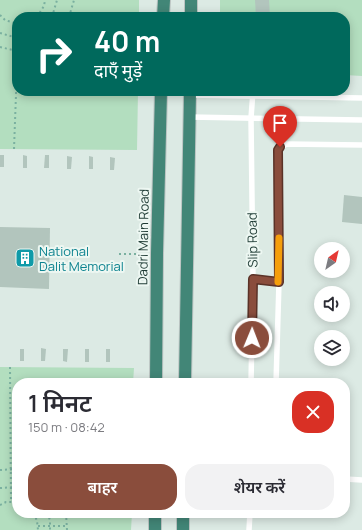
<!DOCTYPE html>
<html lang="hi">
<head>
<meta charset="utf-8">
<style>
  :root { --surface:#fff; --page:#f2f2f3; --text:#2b2b33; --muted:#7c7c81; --accent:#8a4d3c }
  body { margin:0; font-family:Manrope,"Noto Sans Devanagari",sans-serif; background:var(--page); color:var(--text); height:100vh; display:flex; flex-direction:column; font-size:15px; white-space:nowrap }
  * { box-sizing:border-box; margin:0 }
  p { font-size:13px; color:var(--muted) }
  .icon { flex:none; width:22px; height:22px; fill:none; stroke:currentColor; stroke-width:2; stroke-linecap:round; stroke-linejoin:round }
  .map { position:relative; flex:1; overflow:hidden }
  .side { position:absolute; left:12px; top:378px; width:338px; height:140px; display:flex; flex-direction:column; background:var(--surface); border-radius:16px; box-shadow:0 2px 10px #0003 }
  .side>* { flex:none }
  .guide { position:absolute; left:12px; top:12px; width:338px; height:84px; border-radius:16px; box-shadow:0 2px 10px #0003; background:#00695c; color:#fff; overflow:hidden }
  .needle { width:26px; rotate:34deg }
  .controls { position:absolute; left:314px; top:242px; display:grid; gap:8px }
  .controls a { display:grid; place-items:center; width:36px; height:36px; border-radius:50%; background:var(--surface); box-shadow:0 2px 10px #0003; font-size:20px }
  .pin { position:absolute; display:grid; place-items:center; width:34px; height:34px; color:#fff; margin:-41px -17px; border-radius:50% 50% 50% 0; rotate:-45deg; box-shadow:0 0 4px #0007 }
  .pin .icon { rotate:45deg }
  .me { position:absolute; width:44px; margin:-22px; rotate:1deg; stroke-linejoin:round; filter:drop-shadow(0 0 3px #0008) }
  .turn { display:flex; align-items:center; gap:14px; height:84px; padding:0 16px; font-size:18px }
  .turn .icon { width:52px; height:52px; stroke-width:2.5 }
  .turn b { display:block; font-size:28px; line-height:34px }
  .round { display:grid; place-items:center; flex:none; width:42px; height:42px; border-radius:16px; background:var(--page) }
  .summary { display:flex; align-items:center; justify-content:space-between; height:68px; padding:0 16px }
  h1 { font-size:24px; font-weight:600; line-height:30px }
  .button { display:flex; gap:8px; margin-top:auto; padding:8px 16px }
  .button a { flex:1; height:46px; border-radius:16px; background:var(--accent); color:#fff; font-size:16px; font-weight:600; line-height:46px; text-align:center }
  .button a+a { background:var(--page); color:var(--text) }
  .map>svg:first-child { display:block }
</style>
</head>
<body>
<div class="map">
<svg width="362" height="530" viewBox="0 0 362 530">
  <rect width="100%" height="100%" fill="#dceae4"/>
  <g fill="#b3debf">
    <polygon points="0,0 139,0 139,17 17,17 17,91 138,91 137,150 0,149"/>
    <polygon points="220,0 362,0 362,76 345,75 345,17 220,17"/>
    <polygon points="0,367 134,368 133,383 17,383 17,513 132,513 131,530 0,530"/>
  </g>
  <g fill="#b2c5bd">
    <polygon points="255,0 269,0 270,17 256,17"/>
    <rect x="0" y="155" width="4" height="12"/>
    <polygon points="23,155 27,156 27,168 23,168"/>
    <polygon points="45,155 49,155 49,168 44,168"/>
    <polygon points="67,156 72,157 71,169 67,169"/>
    <polygon points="89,156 93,157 93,169 89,169"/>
    <polygon points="110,157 115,158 114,170 110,170"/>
    <polygon points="344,195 362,197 362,224 342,222"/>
    <polygon points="0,227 50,228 49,289 0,287"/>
    <polygon points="41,348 46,349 45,361 41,361"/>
    <rect x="20" y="349" width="4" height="12"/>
    <polygon points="63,349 68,349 67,362 63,361"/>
    <rect x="85" y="349" width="4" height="13"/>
    <rect x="106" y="349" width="4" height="13"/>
  </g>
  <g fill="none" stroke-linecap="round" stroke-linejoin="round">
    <g stroke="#bbc4c2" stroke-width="14">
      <g id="trunk">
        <polyline points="163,17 164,0"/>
        <polyline points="191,17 191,0"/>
        <polyline points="156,383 157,253 161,91"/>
        <polyline points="185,383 190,91"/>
        <polyline points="155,530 155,513"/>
        <polyline points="183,530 183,513"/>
      </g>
    </g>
    <g stroke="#7ab0a0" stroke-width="2" stroke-dasharray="2 3" stroke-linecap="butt">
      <polyline points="0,15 5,20 17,24"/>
      <polyline points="37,17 44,6 45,0"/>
      <polyline points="52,17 57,0"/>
      <polyline points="69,17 74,0"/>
      <polyline points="0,33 17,38"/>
      <polyline points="0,47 17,51"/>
      <polyline points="14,149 17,67"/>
      <polyline points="119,254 147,254"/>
      <polyline points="10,367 11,502"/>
      <polyline points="0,470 17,469"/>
      <polyline points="0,488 17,487"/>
      <polyline points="0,505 6,502 17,502"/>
      <polyline points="34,513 37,521 38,530"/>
      <polyline points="47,513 50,520 50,530"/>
      <polyline points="66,513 67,530"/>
      <polyline points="38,526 66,526"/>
    </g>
    <g stroke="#fff" stroke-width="5.5">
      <polyline points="190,95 362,98"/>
      <polyline points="189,117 362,120"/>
      <polyline points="253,279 279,282 278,150 286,144 362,145"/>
      <polyline points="251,383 253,279 251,118 253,91"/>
      <polyline points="276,383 279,282"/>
      <polyline points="345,479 362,480"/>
      <polyline points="249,530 250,513"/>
    </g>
    <use href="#trunk" stroke="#428677" stroke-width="12"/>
  </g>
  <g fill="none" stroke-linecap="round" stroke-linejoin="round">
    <g stroke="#5a3227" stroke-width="10">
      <polyline id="route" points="252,338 253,279 279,282 278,150 280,147"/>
    </g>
    <use href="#route" stroke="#8a4d3c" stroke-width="7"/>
    <polyline stroke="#f59e0b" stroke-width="7" points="278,282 279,238"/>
  </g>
  <defs>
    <g id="building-square" transform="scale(1)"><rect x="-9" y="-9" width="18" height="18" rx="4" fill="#0f9aa8" stroke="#edf7f2"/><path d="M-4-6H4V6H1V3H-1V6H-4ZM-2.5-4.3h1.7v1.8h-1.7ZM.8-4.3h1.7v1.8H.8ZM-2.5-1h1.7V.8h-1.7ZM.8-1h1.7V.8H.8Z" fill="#fff"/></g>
  </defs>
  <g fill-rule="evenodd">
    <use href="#building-square" x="25" y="258"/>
  </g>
  <g text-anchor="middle" stroke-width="4" stroke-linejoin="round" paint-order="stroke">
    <g font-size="13" fill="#1d3a33" stroke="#edf7f2">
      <text transform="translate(143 237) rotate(-89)" y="5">Dadri Main Road</text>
      <text transform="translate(252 240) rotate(-91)" y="5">Slip Road</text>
    </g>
    <g font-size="13" fill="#0d838f" stroke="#edf7f2" text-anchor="start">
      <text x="39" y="256">National<tspan x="39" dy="15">Dalit Memorial</tspan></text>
    </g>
  </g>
</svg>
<div class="controls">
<a><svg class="needle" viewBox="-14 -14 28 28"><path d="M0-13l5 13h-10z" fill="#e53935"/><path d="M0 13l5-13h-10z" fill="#7c7c81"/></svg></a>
<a><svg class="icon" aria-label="sound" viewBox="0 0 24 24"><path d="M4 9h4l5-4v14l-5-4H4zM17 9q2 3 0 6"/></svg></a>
<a><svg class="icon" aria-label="layers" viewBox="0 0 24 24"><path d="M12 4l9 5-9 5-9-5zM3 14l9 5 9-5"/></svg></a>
</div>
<div class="pin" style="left:280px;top:147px;background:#d93025"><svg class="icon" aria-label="arrive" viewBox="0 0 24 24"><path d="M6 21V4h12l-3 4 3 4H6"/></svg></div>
<svg class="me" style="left:252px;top:338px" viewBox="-20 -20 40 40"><circle r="17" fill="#8a4d3c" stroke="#fff" stroke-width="3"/><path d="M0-11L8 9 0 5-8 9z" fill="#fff"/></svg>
<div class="guide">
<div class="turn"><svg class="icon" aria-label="right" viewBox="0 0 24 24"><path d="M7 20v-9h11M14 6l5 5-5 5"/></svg><div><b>40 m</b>दाएँ मुड़ें</div></div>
</div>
<section class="side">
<div class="summary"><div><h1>1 मिनट</h1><p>150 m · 08:42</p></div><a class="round" style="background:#d93025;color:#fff"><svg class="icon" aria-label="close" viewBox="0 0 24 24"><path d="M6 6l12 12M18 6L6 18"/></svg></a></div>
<div class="button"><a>बाहर</a><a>शेयर करें</a></div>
</section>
</div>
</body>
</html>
